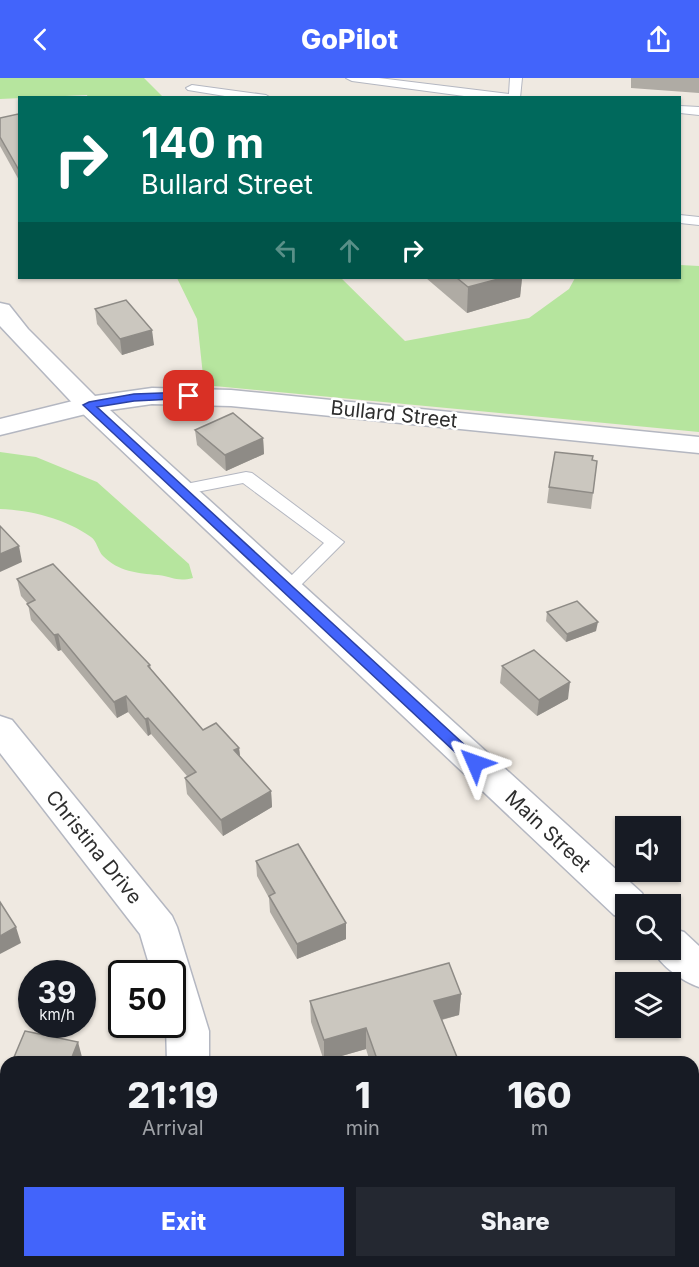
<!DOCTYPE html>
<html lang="en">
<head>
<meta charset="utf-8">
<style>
  :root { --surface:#171b24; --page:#242831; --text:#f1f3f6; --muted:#9ea1a6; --accent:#4264fb }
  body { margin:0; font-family:Inter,sans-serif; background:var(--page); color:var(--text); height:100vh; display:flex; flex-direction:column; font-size:22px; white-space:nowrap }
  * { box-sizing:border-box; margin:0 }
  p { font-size:20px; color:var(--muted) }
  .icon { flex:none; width:33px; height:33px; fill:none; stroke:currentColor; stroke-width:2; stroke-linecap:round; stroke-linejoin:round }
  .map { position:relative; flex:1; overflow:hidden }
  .drawer { position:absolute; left:0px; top:978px; width:699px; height:212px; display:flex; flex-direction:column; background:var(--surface); border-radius:18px 18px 0 0; box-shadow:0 2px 4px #0004 }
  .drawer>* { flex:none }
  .hud { position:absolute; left:18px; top:18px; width:663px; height:183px; border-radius:0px; box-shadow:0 2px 4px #0004; background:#00695c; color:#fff; overflow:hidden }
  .buttons { position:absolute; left:615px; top:738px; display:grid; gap:12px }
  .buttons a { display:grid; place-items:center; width:66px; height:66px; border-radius:0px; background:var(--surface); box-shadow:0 2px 4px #0004; font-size:30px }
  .speed { position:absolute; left:18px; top:882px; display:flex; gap:12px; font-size:30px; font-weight:700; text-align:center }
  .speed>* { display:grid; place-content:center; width:78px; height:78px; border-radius:50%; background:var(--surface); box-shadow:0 2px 4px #0004; line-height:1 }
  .speed small { font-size:15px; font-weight:400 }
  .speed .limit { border:3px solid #111; border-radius:9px; background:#fff; color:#111 }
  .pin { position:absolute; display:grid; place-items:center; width:51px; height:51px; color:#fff; margin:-26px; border-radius:12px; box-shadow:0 3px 9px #0006 }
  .me { position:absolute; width:66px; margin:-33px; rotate:313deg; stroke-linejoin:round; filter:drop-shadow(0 0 4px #0008) }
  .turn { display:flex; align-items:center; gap:21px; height:126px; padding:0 24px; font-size:27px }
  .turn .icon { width:78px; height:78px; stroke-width:2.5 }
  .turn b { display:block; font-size:42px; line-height:51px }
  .lanes { display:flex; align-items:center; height:57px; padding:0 24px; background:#0003; justify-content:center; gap:30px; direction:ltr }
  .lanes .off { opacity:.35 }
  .eta { display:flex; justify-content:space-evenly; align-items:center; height:102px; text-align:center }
  .eta b { font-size:36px; font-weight:800; line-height:42px }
  .button { display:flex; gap:12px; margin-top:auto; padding:12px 24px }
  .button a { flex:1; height:69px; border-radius:0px; background:var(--accent); color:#fff; font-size:24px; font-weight:800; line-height:69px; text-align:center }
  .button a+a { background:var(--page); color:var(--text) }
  header { display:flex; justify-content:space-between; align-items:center; height:78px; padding:0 24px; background:var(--accent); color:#fff; font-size:27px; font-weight:800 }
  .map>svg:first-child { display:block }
</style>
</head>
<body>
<header><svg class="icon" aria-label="back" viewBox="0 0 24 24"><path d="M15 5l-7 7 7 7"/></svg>GoPilot<svg class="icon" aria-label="share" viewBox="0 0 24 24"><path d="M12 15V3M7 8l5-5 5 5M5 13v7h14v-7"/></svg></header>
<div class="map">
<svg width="699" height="1189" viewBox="0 0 699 1189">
  <rect width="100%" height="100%" fill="#efe9e1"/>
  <g fill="#b6e59e">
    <polygon points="0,0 144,0 163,19 88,20 87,17 0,21"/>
    <polygon points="680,187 699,188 699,354 204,307 197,241 177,200 341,200 405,263 529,240 569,211 575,200 680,200"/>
    <path d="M0,374L36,379L97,404L189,486L193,500C177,504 173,499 158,497C137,495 119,494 103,478C98,473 97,463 91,459C66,441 31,432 0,431Z"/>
  </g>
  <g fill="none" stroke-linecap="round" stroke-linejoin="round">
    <g stroke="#b4b7c1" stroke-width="2">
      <g id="service">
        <polygon points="346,0 379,0 509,16 510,0 522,0 520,20 479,20 352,3"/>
        <polygon points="192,7 266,17 271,20 237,20 188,12 186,10"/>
        <polygon points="680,28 699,29 699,37 680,35"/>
        <polygon points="680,137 699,139 699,147 680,145"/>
        <polygon points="246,394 252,395 344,464 293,515 281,515 278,511 324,465 243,405 181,417 175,416 173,412 175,408 181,407"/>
      </g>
    </g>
    <g stroke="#b4b7c1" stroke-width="3">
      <g id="minor">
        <polygon points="0,638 12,642 172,838 177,849 209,953 209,984 167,984 166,946 172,946 172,896 152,896 140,856 0,675"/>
        <polygon points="108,1184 156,1184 154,1189 106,1189"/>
      </g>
    </g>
    <g stroke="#b4b7c1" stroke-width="3">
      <polygon id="tertiary" points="89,319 98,321 102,327 98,333 0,357 0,341"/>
    </g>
    <g stroke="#b4b7c1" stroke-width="3">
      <g id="secondary">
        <polygon points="0,225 9,227 28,251 95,318 152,310 231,312 699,359 699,375 231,328 152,326 110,332 642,815 647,826 626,826 626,841 614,837 80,333 0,248"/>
        <path d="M670,850L684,854L699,868V909C682,903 661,888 653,872H670Z"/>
      </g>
    </g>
    <use href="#service" fill="#fff" fill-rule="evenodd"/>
    <use href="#minor" fill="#fff" fill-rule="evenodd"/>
    <use href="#tertiary" fill="#fff" fill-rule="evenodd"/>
    <use href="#secondary" fill="#fff" fill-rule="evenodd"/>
  </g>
  <g fill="#afaba4">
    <polygon points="631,0 699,0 699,15 631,10"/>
    <polygon points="20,39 20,104 0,68 0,40"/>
    <polygon points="426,200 522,200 520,219 467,235"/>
    <polygon points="95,231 154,267 122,277 97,246"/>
    <polygon points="195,352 263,360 264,376 226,393 197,367"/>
    <polygon points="592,382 593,415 591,431 547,425 549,409"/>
    <polygon points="17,501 150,587 151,591 203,652 239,670 240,679 271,713 272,729 223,758 187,716 185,700 187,698 151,656 148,658 128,634 117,640 61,572 58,573 31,542 28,526 21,518"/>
    <polygon points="547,534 596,553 566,564 546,543"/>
    <polygon points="502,588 568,621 537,638 500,605"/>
    <polygon points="256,783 346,845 346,861 297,881 270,834 269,820 257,798"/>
    <polygon points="461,916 459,937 442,942 459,984 370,984 366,971 324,983 311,944 310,923"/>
    <polygon points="6,998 6,1089 0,1087 0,1012"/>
  </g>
  <g fill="#8e8b86">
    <polygon points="502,200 522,200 520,219 467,235 468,209"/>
    <polygon points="152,252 154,267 122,277 120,261"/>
    <polygon points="263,360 264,376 226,393 225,377"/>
    <polygon points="19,468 22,484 0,494 0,476"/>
    <polygon points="598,544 596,553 566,564 567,556"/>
    <polygon points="58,556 61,572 58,573 54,557"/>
    <polygon points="570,604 568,621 537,638 539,622"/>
    <polygon points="126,618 128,634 117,640 114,624"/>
    <polygon points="148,640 151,656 148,658 145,641"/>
    <polygon points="239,670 241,686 234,672"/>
    <polygon points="271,713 272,729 223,758 221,742"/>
    <polygon points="346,845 346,861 297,881 297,866"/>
    <polygon points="16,849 21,865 0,876 0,858"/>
    <polygon points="461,916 459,937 432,944 434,923"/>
    <polygon points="366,950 366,971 324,983 324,962"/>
    <polygon points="78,964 82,979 80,984 70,984"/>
  </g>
  <g fill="#cbc7bf" stroke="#8e8b86" stroke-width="1.5">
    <polygon points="18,36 20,39 20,94 0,59 0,40"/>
    <polygon points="457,200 502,200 468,209"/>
    <polygon points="126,222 152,252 120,261 95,231"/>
    <polygon points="233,335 263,360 225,377 195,352"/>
    <polygon points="555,374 593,378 592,382 597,383 593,415 549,409"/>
    <polygon points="0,448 19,468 0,476"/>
    <polygon points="53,486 150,587 148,588 203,652 216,645 239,670 234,672 271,713 221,742 185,700 196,694 148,640 145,641 126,618 114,624 58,556 54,557 27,526 35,522 17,501"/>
    <polygon points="577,523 598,544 567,556 547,534"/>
    <polygon points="534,572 570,604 539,622 502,588"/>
    <polygon points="298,766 346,845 297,866 269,818 275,815 256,783"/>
    <polygon points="0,824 16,849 0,858"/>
    <polygon points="449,885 461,916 434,923 459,984 378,984 366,950 324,962 310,923"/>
    <polygon points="25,953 78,964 70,984 12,984"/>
    <polygon points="6,998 6,1075 0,1074 0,1012"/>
  </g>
  <polygon fill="#4264fb" stroke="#2b41a3" stroke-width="1.5" points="189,314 193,315 193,320 134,323 97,329 480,681 482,685 480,688 470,688 83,327 89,324 134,316"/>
  <g text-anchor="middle" stroke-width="5" stroke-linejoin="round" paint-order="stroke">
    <g font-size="20" fill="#2e2e2e" stroke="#fff">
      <text transform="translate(394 336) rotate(6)" y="7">Bullard Street</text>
      <text transform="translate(548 753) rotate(43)" y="7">Main Street</text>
      <text transform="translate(94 769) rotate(51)" y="7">Christina Drive</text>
    </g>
  </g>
</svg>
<div class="buttons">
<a><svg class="icon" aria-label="sound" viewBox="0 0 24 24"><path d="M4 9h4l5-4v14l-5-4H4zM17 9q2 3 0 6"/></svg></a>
<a><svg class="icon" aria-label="search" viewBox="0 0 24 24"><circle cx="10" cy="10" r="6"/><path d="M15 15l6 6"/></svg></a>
<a><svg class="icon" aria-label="layers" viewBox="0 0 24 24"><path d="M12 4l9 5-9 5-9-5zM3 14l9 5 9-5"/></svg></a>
</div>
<div class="speed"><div>39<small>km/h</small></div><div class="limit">50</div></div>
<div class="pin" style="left:189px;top:318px;background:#d93025"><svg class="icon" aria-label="arrive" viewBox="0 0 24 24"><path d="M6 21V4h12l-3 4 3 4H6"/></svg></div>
<svg class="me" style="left:475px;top:685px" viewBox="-20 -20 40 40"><path d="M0-17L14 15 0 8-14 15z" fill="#4264fb" stroke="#fff" stroke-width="4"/></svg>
<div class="hud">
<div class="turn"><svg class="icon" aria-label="right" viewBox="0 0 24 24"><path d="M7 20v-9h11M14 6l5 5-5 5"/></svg><div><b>140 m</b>Bullard Street</div></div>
<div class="lanes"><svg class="icon off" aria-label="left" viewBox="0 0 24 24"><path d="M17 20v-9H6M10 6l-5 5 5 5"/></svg><svg class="icon off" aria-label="ahead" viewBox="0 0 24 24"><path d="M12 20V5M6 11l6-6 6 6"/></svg><svg class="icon" aria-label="right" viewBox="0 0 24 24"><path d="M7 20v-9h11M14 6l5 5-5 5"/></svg></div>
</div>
<section class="drawer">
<div class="eta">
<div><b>21:19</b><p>Arrival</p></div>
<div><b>1</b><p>min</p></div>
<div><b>160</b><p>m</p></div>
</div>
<div class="button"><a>Exit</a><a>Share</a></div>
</section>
</div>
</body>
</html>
